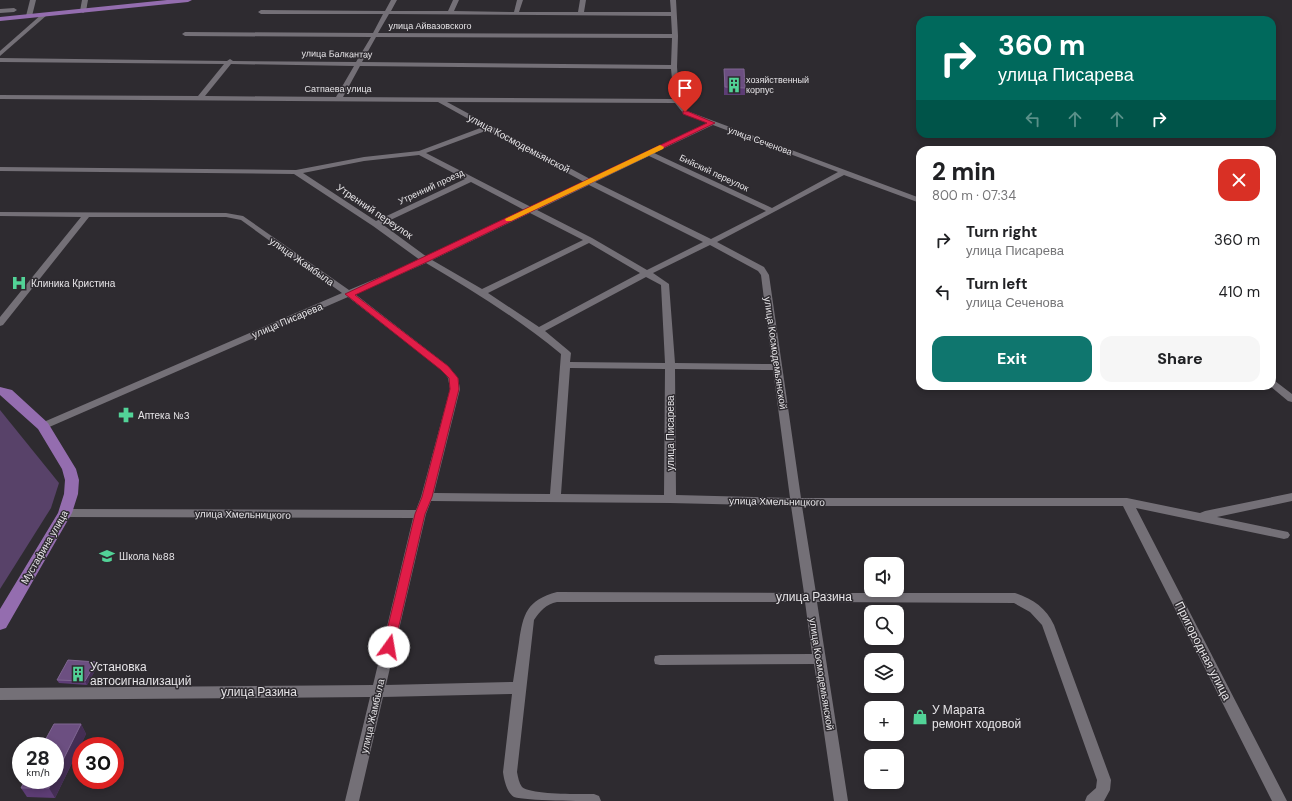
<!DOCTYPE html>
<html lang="en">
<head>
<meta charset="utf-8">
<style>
  :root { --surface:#fff; --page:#f6f6f6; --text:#202124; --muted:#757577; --accent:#0f766e }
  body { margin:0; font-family:"DM Sans",sans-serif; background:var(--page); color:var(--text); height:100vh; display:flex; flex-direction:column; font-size:15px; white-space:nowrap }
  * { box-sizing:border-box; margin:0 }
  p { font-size:13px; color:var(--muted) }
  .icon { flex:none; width:22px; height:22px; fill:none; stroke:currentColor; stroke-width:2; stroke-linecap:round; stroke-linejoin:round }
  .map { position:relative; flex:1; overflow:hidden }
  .side { position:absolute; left:916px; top:146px; width:360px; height:244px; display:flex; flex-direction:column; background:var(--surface); border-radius:12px; box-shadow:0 2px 6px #0003 }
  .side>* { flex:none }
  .guide { position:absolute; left:916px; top:16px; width:360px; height:122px; border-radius:12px; box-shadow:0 2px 6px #0003; background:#00695c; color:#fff; overflow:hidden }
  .tools { position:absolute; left:864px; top:557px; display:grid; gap:8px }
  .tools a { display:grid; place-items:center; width:40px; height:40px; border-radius:8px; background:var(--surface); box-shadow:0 2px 6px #0003; font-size:20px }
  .speed { position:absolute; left:12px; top:737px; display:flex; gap:8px; font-size:20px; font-weight:700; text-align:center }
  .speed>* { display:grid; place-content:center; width:52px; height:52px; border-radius:50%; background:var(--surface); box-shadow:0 2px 6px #0003; line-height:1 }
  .speed small { font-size:10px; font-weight:400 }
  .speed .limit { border:6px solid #d22; background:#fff; color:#111 }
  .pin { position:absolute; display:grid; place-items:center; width:34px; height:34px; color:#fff; margin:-41px -17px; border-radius:50% 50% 50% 0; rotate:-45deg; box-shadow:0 0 4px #0007 }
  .pin .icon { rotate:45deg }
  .me { position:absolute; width:44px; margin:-22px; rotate:13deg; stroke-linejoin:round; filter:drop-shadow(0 0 3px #0008) }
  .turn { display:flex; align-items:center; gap:14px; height:84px; padding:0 16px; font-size:18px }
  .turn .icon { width:52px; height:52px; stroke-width:2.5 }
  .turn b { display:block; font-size:28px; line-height:34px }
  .lanes { display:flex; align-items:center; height:38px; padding:0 16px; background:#0003; justify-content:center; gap:20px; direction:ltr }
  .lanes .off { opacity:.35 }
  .round { display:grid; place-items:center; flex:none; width:42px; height:42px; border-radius:12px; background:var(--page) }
  .overview { display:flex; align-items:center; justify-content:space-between; height:68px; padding:0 16px }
  h1 { font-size:24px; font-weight:800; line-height:30px }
  .primary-button { display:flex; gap:8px; margin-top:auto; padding:8px 16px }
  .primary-button a { flex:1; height:46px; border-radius:12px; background:var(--accent); color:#fff; font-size:16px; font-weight:800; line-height:46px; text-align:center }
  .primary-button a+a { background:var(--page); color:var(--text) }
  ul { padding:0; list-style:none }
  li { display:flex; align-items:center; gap:12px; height:52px; padding:0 16px }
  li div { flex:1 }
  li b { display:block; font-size:15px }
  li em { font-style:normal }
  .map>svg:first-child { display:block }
</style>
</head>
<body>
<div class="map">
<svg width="1292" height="801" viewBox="0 0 1292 801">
  <rect width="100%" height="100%" fill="#2e2b30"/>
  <polygon fill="#584269" points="0,410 59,483 51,508 0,589"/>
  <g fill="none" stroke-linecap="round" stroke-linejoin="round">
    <g fill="#747077" fill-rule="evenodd">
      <polygon points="30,0 36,0 32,16 29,18 26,16"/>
      <polygon points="82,0 88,0 86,11 83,13 80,11"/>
      <path d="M391,0H397L391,11H448L453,0H459L454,11L514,12L517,0H523L519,12H578L580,0H586L584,12H671L670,0H676L678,36L677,67L680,101L687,111L920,198V203L844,175L717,242L764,267L769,275L801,498H1127L1200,513L1205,511L1292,493V501L1217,517L1288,532L1290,535L1288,538L1284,539L1136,508L1287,801H1272L1123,506H802L816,593H1015C1033,599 1046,608 1054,625L1111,780L1110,790L1104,801H1085L1087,796L1096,788L1097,780L1042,625L1030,612L1014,603L817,602L848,801H834L814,664L660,665L655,664L654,660L655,656L660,655L812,654L805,602H557C546,604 540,611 534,620L517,772C518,777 519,783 522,787C532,795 580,794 594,794L599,796L601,801C584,801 526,801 514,797C507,793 504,780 503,772L512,694L383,697L359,801H345L370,697L0,700V688L373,685L413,518L65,517L61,516L59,513L61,510L65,509L416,510L421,497L450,389L448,378L442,370L348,297L47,428H39L38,426L39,424L342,293L241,220L226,217H89L3,325L0,326V317L81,217L0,216V212L226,213L243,216L349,290L420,260L373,226L294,174L0,171V167L296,170L364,157L419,151L483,127L438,102L0,99V95L198,96L224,64L0,62V58L227,61L230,59L233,61L356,62L371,37L185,36L182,34L185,32L373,33L383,14H261L258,12L261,10L385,11ZM389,14L671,16L672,34L378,33ZM376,37L672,38L671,65L362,62ZM231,64L354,66L336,97L205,96ZM360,66L671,69L674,99L343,97ZM447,102L675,103L683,113L707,123L590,179ZM713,125L838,172L772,208L654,153ZM488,130L584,182L531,207L426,153ZM419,155L465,179L376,221L303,173L364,161ZM649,156L766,211L711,239L595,182ZM471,182L524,210L427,257L382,224ZM589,185L703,242L647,270L592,238L537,210ZM530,213L583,240L482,289L432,260ZM589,243L640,273L539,327L488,293ZM710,245L758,271L761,275L772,364L675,363L669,284L653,273ZM426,263C473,291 519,319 561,354L550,494L434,493L460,389L458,378L448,366L355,294ZM646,277L661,285L665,363L570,362L571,353L569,351L545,331ZM570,368L665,369L664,495L561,494ZM675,369L773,370L790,498L676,495ZM431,501L670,503L791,506L804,593L557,592C527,600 523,614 519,642C517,655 515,669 513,682L386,685L426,514Z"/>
      <polygon points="0,9 14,8 17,10 14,12 0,13"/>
      <polygon points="42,14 47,15 0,56 0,51"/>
      <polygon points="1272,380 1275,381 1292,394 1292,402 1288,401 1270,386 1272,386"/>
    </g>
    <g fill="#946daf" fill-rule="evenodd">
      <polygon points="167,0 192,0 188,2 0,21 0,17"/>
      <polygon points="0,387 12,390 48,423 76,469 79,480 78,494 72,513 6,628 0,630 0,609 58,513 64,494 65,480 62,469 38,429 0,395"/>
    </g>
  </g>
  <g fill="#5d3d75">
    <polygon points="724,69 745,88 745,95 724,95"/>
    <polygon points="98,665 87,685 59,683 57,680"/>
    <polygon points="81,724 86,734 55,798 27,797 21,788"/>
  </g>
  <g fill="#442e54">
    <polygon points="96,662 98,665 87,685 85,681"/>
    <polygon points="81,724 86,734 55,798 49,788 53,780 55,780 55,776"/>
  </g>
  <g fill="#6c4f81" stroke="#7f6691">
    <polygon points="724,69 744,69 745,88 725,87"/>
    <polygon points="68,660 96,662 85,681 57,680"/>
    <polygon points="54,724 81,724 55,776 55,746 42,746"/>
    <polygon points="25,780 53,780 49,788 21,788"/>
  </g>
  <polygon fill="#e11d48" stroke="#92132f" points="683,111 687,111 715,123 429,261 355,295 448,366 458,378 459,389 432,497 425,514 394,647 393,650 389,652 384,650 383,647 415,514 422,497 450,389 449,378 441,370 345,294 707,123 683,114"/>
  <polygon fill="#f59e0b" points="660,145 664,147 663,149 511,221 506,221 505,219"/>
  <defs>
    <g id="building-bare" transform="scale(1.2)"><path d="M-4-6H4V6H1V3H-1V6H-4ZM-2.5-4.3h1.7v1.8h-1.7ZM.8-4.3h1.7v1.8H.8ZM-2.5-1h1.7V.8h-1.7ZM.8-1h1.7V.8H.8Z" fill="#52d397" stroke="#2e2b30" stroke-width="2.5" paint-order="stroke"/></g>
    <g id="hospital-bare" transform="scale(1.2)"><path d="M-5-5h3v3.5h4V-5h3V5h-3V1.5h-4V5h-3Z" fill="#52d397" stroke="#2e2b30" stroke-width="2.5" paint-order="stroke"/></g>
    <g id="pharmacy-bare" transform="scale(1.2)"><path d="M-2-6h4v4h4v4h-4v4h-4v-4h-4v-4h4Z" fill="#52d397" stroke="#2e2b30" stroke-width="2.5" paint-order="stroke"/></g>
    <g id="school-bare" transform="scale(1.2)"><path d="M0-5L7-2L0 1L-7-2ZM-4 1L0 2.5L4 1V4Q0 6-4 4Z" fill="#52d397" stroke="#2e2b30" stroke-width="2.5" paint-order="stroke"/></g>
    <g id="shop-bare" transform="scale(1.2)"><path d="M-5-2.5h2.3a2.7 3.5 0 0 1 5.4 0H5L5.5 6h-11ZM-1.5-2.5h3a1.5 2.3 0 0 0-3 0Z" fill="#52d397" stroke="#2e2b30" stroke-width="2.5" paint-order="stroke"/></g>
  </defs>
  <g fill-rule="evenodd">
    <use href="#building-bare" x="734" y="85"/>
    <use href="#hospital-bare" x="19" y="283"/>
    <use href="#pharmacy-bare" x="126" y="415"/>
    <use href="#school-bare" x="107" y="556"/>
    <use href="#building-bare" x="78" y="674"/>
    <use href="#shop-bare" x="920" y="717"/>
  </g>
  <g text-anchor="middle" stroke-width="3" stroke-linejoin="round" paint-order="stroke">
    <g font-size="9" fill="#e6e4e7" stroke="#2e2b30">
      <text x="430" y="29">улица Айвазовского</text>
      <text transform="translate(337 54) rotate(1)" y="3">улица Балкантау</text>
      <text x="338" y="92">Сатпаева улица</text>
      <text transform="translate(760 141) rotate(20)" y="3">улица Сеченова</text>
      <text transform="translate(714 173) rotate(25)" y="3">Бийский переулок</text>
      <text transform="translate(431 187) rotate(-25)" y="3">Утренний проезд</text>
    </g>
    <g font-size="9" fill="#e6e4e7" stroke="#2e2b30" text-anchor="start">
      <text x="746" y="83">хозяйственный<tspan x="746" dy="10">корпус</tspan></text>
    </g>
    <g font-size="10" fill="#e6e4e7" stroke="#2e2b30">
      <text transform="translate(519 143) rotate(28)" y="4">улица Космодемьянской</text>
      <text transform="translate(375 211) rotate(34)" y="4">Утренний переулок</text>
      <text transform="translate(302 261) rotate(35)" y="4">улица Жамбыла</text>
      <text transform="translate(287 320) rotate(-23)" y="4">улица Писарева</text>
      <text transform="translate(776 353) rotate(82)" y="4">улица Космодемьянской</text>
      <text transform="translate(670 433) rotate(-90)" y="4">улица Писарева</text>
      <text transform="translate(777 501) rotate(1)" y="4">улица Хмельницкого</text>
      <text transform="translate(243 514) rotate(1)" y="4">улица Хмельницкого</text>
      <text transform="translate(44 547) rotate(-60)" y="4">Мустафина улица</text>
      <text transform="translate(822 674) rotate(81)" y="4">улица Космодемьянской</text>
      <text transform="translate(372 716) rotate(-77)" y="4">улица Жамбыла</text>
    </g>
    <g font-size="10" fill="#e6e4e7" stroke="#2e2b30" text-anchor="start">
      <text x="31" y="287">Клиника Кристина</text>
      <text x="138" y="419">Аптека №3</text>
      <text x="119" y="560">Школа №88</text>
    </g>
    <g font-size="12" fill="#e6e4e7" stroke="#2e2b30">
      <text x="814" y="601">улица Разина</text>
      <text transform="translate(1203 651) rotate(63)" y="4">Пригородная улица</text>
      <text x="259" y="696">улица Разина</text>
    </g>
    <g font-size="12" fill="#e6e4e7" stroke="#2e2b30" text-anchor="start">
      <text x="90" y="671">Установка<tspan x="90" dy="14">автосигнализаций</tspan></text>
      <text x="932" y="714">У Марата<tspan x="932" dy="14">ремонт ходовой</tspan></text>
    </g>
  </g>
</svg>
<div class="tools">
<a><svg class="icon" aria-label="sound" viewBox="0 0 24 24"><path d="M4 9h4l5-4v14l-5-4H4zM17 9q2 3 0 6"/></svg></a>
<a><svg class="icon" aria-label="search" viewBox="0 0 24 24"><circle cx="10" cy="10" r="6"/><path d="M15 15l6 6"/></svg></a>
<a><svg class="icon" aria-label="layers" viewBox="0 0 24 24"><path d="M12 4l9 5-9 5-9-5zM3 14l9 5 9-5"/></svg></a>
<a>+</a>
<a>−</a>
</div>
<div class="speed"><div>28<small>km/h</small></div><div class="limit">30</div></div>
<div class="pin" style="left:685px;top:112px;background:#d93025"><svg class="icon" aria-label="arrive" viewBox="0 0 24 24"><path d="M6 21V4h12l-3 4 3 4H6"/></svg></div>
<svg class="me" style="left:389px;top:647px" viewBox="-20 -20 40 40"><circle r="19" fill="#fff"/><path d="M0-13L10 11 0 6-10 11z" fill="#e11d48"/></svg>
<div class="guide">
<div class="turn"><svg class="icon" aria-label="right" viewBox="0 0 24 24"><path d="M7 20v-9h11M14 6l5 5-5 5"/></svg><div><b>360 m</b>улица Писарева</div></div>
<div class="lanes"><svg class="icon off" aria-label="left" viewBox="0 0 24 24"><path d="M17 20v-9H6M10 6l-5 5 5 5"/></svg><svg class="icon off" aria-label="ahead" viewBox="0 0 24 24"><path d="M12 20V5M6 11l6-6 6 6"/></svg><svg class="icon off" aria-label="ahead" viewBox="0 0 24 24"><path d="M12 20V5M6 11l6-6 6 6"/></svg><svg class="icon" aria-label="right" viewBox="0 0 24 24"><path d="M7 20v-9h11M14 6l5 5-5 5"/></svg></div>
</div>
<section class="side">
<div class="overview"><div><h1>2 min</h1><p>800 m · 07:34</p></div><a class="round" style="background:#d93025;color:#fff"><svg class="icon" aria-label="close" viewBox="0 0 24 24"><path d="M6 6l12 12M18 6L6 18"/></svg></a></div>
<ul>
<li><svg class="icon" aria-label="right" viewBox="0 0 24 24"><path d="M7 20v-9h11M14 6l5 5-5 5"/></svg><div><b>Turn right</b><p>улица Писарева</p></div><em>360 m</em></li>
<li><svg class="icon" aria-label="left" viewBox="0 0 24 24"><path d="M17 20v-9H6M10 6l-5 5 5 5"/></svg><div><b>Turn left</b><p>улица Сеченова</p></div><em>410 m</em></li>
</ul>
<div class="primary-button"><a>Exit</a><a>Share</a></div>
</section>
</div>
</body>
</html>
